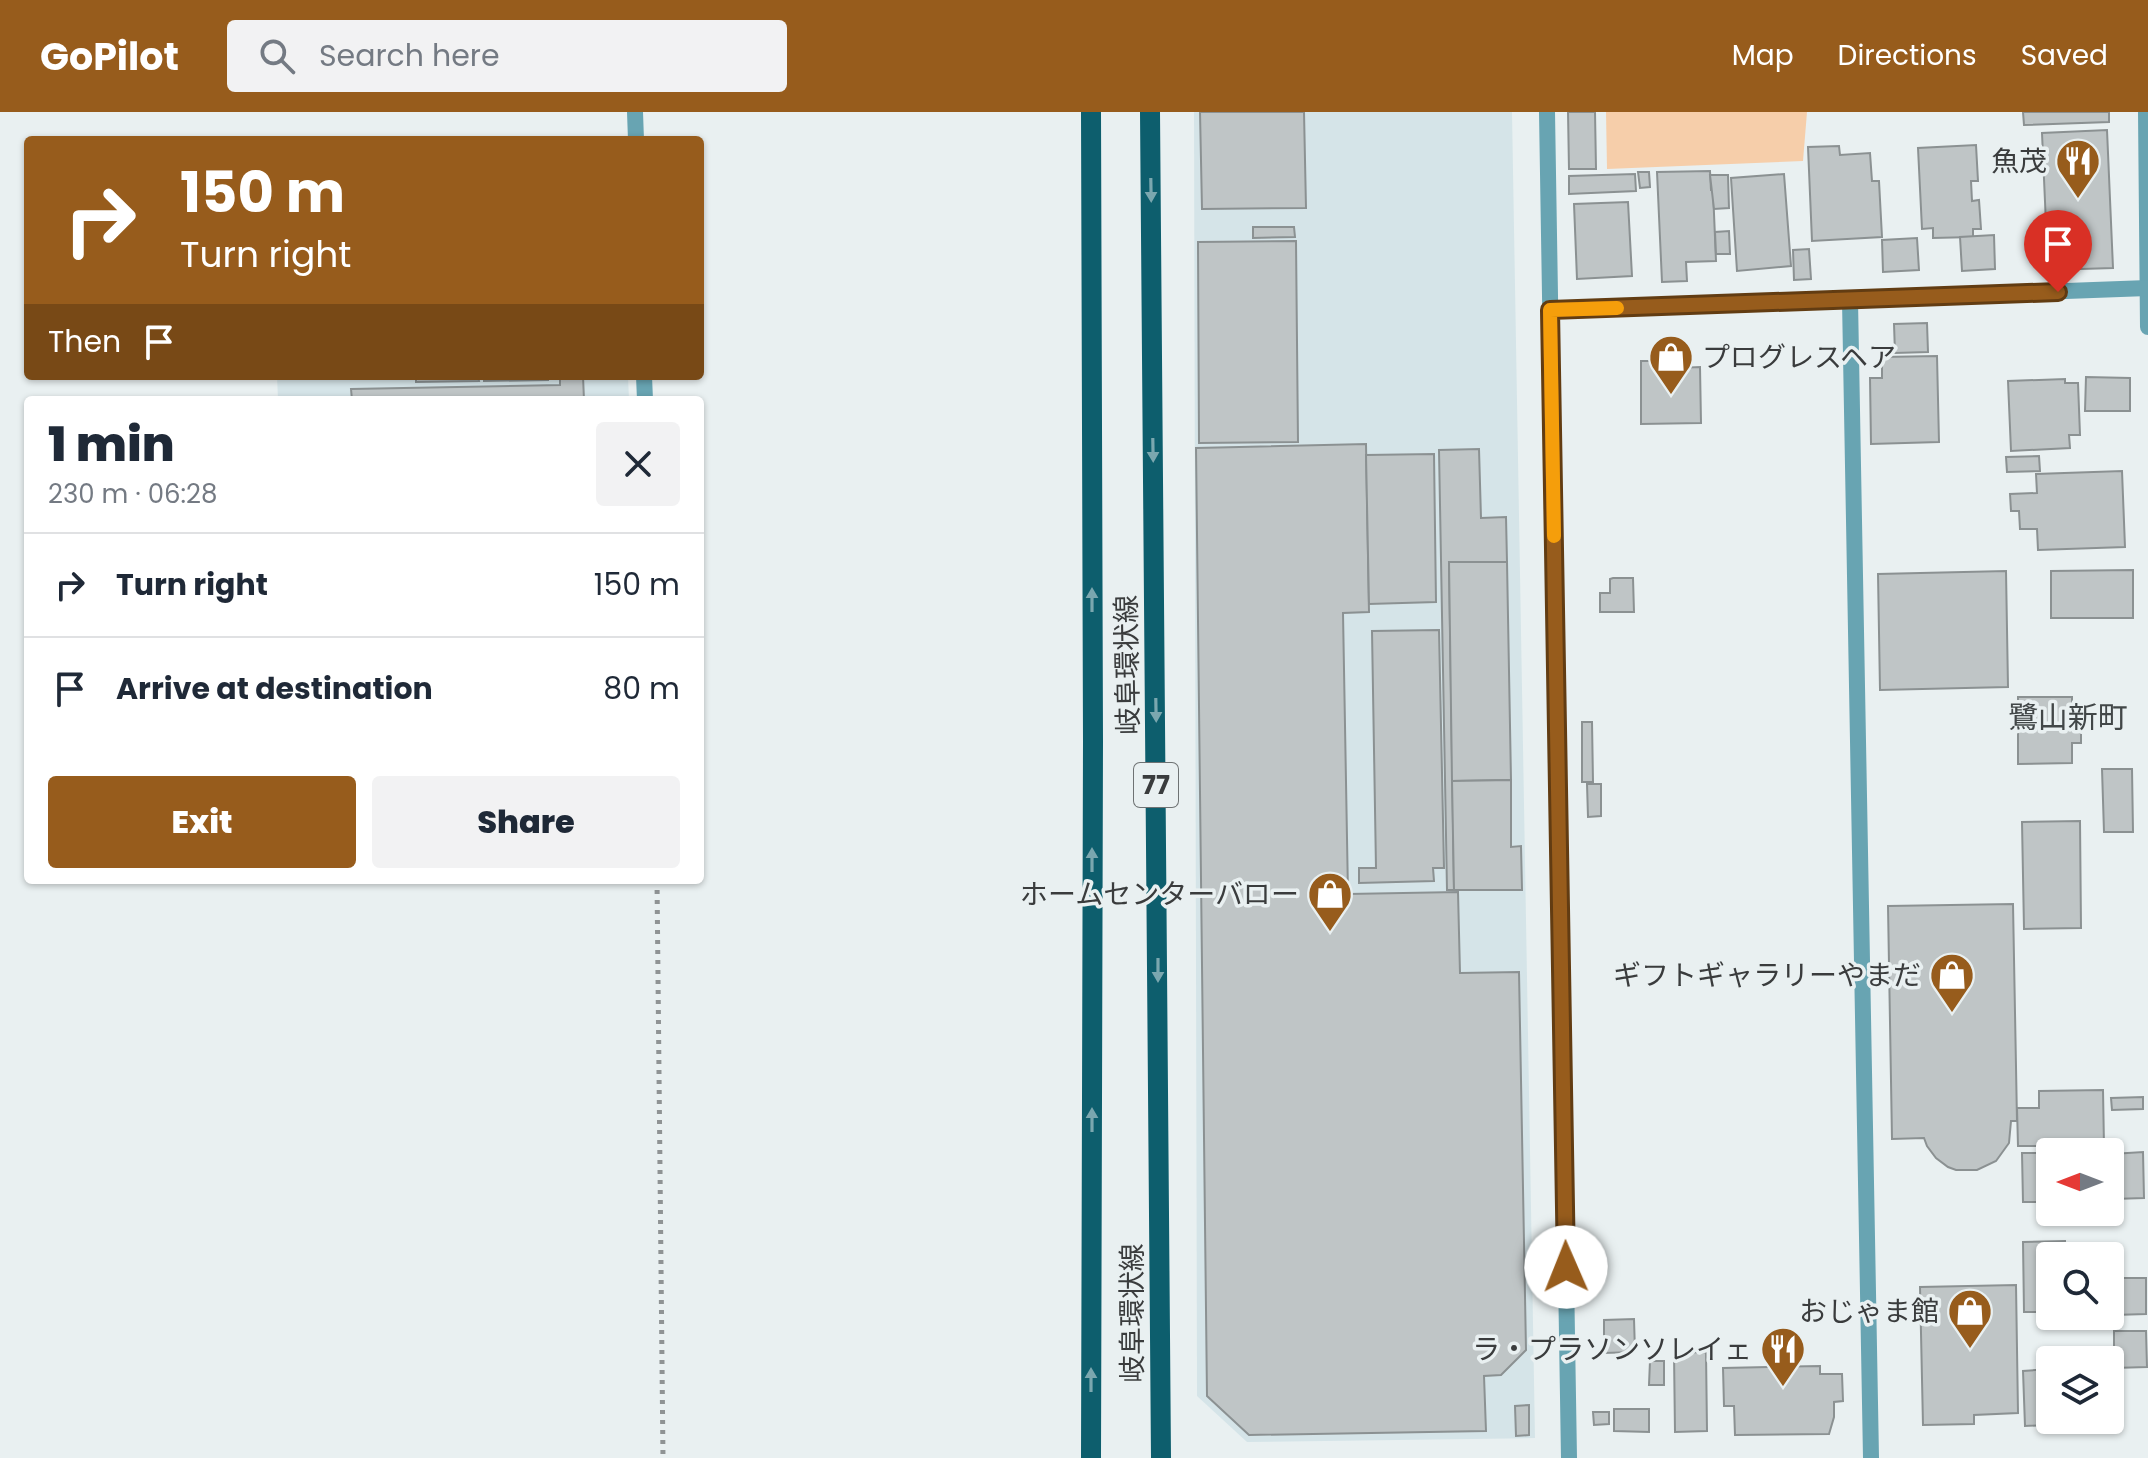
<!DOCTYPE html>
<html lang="en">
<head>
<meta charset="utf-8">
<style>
  :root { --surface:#fff; --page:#f2f2f3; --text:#1f2937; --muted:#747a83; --line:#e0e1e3; --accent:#975c1c }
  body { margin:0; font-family:Poppins,"Noto Sans JP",sans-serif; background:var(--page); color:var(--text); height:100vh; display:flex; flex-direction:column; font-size:30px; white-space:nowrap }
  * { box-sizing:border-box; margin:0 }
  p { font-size:26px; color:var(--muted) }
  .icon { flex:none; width:44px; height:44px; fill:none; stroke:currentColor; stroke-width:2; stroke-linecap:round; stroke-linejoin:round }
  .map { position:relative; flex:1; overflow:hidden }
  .side { position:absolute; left:24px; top:284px; width:680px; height:488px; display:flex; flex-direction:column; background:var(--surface); border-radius:8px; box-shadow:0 2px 6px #0004 }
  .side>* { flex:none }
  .guide { position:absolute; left:24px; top:24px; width:680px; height:244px; border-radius:8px; box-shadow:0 2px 6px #0004; background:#975c1c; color:#fff; overflow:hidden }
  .needle { width:52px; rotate:270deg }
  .fabs { position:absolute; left:2036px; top:1026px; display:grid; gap:16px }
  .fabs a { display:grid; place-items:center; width:88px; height:88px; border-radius:8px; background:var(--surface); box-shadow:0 2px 6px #0004; font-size:40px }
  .pin { position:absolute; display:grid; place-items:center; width:68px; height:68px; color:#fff; margin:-82px -34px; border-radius:50% 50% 50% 0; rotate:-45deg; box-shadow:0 0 8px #0007 }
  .pin .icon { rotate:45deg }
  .me { position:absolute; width:88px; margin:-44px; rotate:359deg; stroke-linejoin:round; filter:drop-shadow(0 0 6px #0008) }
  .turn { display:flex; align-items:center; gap:28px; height:168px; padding:0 24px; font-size:36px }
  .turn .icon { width:104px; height:104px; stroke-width:2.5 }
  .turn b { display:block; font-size:56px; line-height:68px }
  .then { display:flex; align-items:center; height:76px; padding:0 24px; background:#0003; gap:16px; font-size:30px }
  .round { display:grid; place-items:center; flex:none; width:84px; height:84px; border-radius:8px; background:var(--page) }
  .head { display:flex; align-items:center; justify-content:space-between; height:136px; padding:0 24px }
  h1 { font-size:48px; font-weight:800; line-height:60px }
  .button { display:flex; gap:16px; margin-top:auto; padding:16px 24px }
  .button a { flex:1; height:92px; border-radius:8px; background:var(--accent); color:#fff; font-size:32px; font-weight:800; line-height:92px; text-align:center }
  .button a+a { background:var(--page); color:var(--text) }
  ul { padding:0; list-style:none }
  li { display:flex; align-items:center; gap:24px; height:104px; padding:0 24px; border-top:2px solid var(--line) }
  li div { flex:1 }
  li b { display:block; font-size:30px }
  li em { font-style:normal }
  header { display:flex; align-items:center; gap:48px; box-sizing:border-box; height:112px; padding:0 40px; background:var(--accent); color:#fff }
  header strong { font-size:38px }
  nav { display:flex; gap:44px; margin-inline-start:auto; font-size:28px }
  .search { width:560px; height:72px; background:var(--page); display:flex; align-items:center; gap:20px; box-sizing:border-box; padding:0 28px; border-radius:8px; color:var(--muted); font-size:30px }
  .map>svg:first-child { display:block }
</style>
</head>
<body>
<header>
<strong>GoPilot</strong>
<div class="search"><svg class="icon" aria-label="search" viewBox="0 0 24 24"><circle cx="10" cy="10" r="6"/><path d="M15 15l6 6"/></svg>Search here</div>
<nav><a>Map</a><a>Directions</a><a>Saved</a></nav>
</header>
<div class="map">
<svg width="2148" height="1346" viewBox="0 0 2148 1346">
  <rect width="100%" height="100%" fill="#e9f0f1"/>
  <g fill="#d5e4e8">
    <polygon points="1194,0 1512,0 1535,1326 1247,1330 1197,1284"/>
    <polygon points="277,264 628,264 629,288 278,288"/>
  </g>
  <polygon fill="#f6ceaa" points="1606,0 1807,0 1803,49 1607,57"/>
  <g fill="#bfc5c6" stroke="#8b9192" stroke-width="2">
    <polygon points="1200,0 1304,0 1306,96 1202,97"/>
    <polygon points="1568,0 1595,0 1596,57 1569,57"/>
    <polygon points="2023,0 2109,0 2109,10 2024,13"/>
    <polygon points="2107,18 2113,156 2048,158 2042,21"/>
    <polygon points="1976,33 1978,69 1971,69 1972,89 1979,88 1981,117 1973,117 1973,125 1933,126 1933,116 1922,117 1918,36"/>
    <polygon points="1839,34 1840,43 1870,41 1872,69 1879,69 1882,125 1812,129 1808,35"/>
    <polygon points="1710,59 1711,78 1713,78 1716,149 1686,150 1687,169 1662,170 1657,60"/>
    <polygon points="1638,60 1649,60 1650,75 1640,76"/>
    <polygon points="1635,62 1636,79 1569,82 1569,64"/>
    <polygon points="1784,62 1791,154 1737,159 1731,66"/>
    <polygon points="1710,63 1728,63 1729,96 1714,97"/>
    <polygon points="1628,90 1632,164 1577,167 1574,92"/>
    <polygon points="1253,115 1294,115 1295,125 1253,126"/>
    <polygon points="1729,119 1730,142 1716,142 1715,120"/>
    <polygon points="1994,123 1995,157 1962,159 1960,125"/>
    <polygon points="1917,126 1919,158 1883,160 1882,128"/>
    <polygon points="1296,129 1298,330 1199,331 1198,130"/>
    <polygon points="1809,137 1811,167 1794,168 1793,138"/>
    <polygon points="1927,211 1928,240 1895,241 1894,212"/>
    <polygon points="1937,244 1939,330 1871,332 1870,266 1882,266 1882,245"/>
    <polygon points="1641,249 1678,249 1678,256 1700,255 1701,311 1641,312"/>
    <polygon points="416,264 478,264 479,269 416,270"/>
    <polygon points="484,264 548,264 548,268 484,269"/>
    <polygon points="560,264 583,264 584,288 352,288 351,277 560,273"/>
    <polygon points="2086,265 2130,266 2130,299 2085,299"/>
    <polygon points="2065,267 2065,271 2078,271 2080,323 2069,323 2070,336 2011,339 2008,269"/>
    <polygon points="1366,332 1369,500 1343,501 1348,782 1458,780 1460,861 1519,860 1526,1238 1501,1263 1484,1264 1486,1319 1249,1323 1207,1284 1196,336"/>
    <polygon points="1479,337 1481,406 1506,405 1507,450 1449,450 1454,778 1447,778 1439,338"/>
    <polygon points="1434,342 1436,490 1369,492 1366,343"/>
    <polygon points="2039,344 2040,359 2007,360 2006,345"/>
    <polygon points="2122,359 2125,435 2038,438 2037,417 2020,417 2019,399 2011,399 2010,382 2037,381 2036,362"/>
    <polygon points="1449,450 1507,450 1511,668 1452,669"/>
    <polygon points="2133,458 2133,506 2051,506 2051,459"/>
    <polygon points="2006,459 2008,575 1880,578 1878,462"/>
    <polygon points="1613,466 1633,466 1634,500 1600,500 1600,481 1610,481 1610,467"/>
    <polygon points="1439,518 1444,756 1433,756 1434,769 1359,771 1359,756 1376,756 1372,519"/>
    <polygon points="2018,585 2072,585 2072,606 2081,606 2081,631 2072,631 2072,651 2018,652"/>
    <polygon points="1582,610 1592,610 1593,670 1582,670"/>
    <polygon points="2102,657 2132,657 2133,720 2104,720"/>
    <polygon points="1511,668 1511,735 1521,734 1522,778 1454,778 1452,669"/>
    <polygon points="1587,672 1601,672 1601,704 1588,705"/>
    <polygon points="2080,709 2081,816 2024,817 2022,710"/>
    <polygon points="2013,792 2017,1009 2011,1009 2009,1031 1996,1049 1977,1058 1956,1058 1948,1055 1936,1046 1927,1034 1924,1026 1892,1027 1888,794"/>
    <polygon points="2103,978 2104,1034 2018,1034 2017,996 2039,996 2039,979"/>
    <polygon points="2143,985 2143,997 2112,998 2111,986"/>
    <polygon points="2143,1040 2144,1086 2114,1087 2112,1042"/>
    <polygon points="2022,1041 2050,1041 2050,1090 2023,1090"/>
    <polygon points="2065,1129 2065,1141 2078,1141 2078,1144 2050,1144 2050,1200 2024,1200 2023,1130"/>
    <polygon points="2113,1166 2146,1166 2146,1202 2114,1203"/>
    <polygon points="2016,1173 2018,1301 1974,1303 1974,1312 1923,1313 1920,1175"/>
    <polygon points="1634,1207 1635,1240 1604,1241 1604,1208"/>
    <polygon points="2114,1219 2146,1219 2147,1255 2114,1256"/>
    <polygon points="1706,1240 1707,1319 1675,1320 1674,1241"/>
    <polygon points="1650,1249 1664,1249 1664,1273 1649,1273"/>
    <polygon points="1820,1254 1820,1262 1842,1262 1843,1289 1834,1290 1834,1305 1829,1322 1735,1323 1734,1294 1724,1294 1723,1256"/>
    <polygon points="2050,1257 2050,1308 2093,1308 2093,1311 2025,1314 2023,1259"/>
    <polygon points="1529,1293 1529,1323 1516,1324 1515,1294"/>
    <polygon points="1614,1297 1649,1297 1649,1320 1614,1319"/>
    <polygon points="1593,1300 1609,1300 1609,1312 1594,1313"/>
  </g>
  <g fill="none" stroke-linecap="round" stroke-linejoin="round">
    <polyline stroke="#8f9394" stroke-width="5" stroke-dasharray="4 6" stroke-linecap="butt" points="657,768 663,1346"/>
    <g stroke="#68a4b2" stroke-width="16">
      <polyline points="635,0 636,28"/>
      <polyline points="644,264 645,288"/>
    </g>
    <g stroke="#68a4b2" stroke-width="16">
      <polyline points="1547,0 1569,1346"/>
      <polyline points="2146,0 2148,215"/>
      <polyline points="1850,188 1871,1346"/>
      <polyline points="1550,198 2148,176"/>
    </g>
    <g stroke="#0d5e6d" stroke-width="20">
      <polyline points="1091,0 1093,629 1091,1346"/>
      <polyline points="1150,0 1161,1346"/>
    </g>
  </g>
  <defs><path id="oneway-solid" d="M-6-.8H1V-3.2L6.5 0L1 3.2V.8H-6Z" transform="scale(2)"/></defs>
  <g fill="#7ba7af">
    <use href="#oneway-solid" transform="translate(1151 78) rotate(89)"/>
    <use href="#oneway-solid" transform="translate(1153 338) rotate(89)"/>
    <use href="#oneway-solid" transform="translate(1092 488) rotate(-90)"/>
    <use href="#oneway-solid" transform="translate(1156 598) rotate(89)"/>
    <use href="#oneway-solid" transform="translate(1092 748) rotate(-90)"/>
    <use href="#oneway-solid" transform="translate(1158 858) rotate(90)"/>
    <use href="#oneway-solid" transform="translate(1092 1008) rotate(-90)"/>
    <use href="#oneway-solid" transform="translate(1091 1268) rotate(-90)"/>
  </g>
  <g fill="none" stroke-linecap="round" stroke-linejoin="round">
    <g stroke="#623c12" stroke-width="20">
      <polyline id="route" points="1566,1155 1550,198 2058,180"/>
    </g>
    <use href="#route" stroke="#975c1c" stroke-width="14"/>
    <polyline stroke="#f59e0b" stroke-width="14" points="1554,424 1550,198 1617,196"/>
  </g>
  <defs>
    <g id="restaurant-pin" transform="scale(2.3)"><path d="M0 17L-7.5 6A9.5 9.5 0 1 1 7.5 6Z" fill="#975c1c" stroke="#e9f0f1"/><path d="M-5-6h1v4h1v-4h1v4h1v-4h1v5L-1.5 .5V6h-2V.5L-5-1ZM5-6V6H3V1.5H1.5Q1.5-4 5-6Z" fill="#fff"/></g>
    <g id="shop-pin" transform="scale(2.3)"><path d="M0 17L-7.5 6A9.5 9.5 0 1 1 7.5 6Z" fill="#975c1c" stroke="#e9f0f1"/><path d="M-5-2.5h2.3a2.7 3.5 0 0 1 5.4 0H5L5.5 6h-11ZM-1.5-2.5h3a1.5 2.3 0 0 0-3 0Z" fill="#fff"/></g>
  </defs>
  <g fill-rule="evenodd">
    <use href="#restaurant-pin" x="2078" y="49"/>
    <use href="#shop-pin" x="1671" y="245"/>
    <use href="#shop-pin" x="1330" y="782"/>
    <use href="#shop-pin" x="1952" y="863"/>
    <use href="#shop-pin" x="1970" y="1199"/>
    <use href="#restaurant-pin" x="1783" y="1237"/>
  </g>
  <g text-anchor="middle" stroke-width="7" stroke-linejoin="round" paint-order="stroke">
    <rect fill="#e9f0f1" stroke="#6e7273" stroke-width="2" x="1134" y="651" width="44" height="44" rx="6"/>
    <g font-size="26" font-weight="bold" fill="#3a3c3d">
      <text x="1156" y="682">77</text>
    </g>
    <g font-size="28" fill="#3a3c3d" stroke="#e9f0f1" text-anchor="end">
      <text x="2047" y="59">魚茂</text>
      <text x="1702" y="255" text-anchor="start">プログレスヘア</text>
      <text x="1299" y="792">ホームセンターバロー</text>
      <text x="1921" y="873">ギフトギャラリーやまだ</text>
      <text x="1939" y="1209">おじゃま館</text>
      <text x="1752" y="1247">ラ・プラソンソレイェ</text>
    </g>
    <g font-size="28" fill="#3a3c3d" stroke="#e9f0f1">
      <text transform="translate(1127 553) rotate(-91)" y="10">岐阜環状線</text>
      <text transform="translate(1132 1201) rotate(-90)" y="10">岐阜環状線</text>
    </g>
    <g font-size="30" fill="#424748" stroke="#e9f0f1">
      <text x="2068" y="616">鷺山新町</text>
    </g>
  </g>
</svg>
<div class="fabs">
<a><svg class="needle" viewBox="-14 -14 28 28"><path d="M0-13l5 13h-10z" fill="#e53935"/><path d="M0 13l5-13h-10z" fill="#747a83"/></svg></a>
<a><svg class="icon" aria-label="search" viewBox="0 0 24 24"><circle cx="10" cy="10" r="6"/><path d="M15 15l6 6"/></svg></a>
<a><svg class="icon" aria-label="layers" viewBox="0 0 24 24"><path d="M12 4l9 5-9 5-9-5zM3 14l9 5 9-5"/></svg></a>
</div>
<div class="pin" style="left:2058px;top:180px;background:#d93025"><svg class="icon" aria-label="arrive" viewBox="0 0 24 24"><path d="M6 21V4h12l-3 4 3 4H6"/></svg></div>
<svg class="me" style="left:1566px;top:1155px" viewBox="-20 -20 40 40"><circle r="19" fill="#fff"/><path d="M0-13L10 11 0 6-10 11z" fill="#975c1c"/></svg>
<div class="guide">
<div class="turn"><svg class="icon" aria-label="right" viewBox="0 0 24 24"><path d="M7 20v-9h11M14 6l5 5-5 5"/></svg><div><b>150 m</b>Turn right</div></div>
<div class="then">Then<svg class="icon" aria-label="arrive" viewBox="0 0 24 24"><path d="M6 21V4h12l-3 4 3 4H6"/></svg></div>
</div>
<section class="side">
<div class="head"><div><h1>1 min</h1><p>230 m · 06:28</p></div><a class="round"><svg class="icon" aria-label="close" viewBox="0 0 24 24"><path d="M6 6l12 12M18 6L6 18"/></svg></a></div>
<ul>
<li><svg class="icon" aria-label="right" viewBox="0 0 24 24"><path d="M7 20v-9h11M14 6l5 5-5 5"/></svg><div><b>Turn right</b></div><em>150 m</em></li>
<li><svg class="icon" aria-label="arrive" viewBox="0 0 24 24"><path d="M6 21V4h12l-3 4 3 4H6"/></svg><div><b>Arrive at destination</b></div><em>80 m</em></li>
</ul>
<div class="button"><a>Exit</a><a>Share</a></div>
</section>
</div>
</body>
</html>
